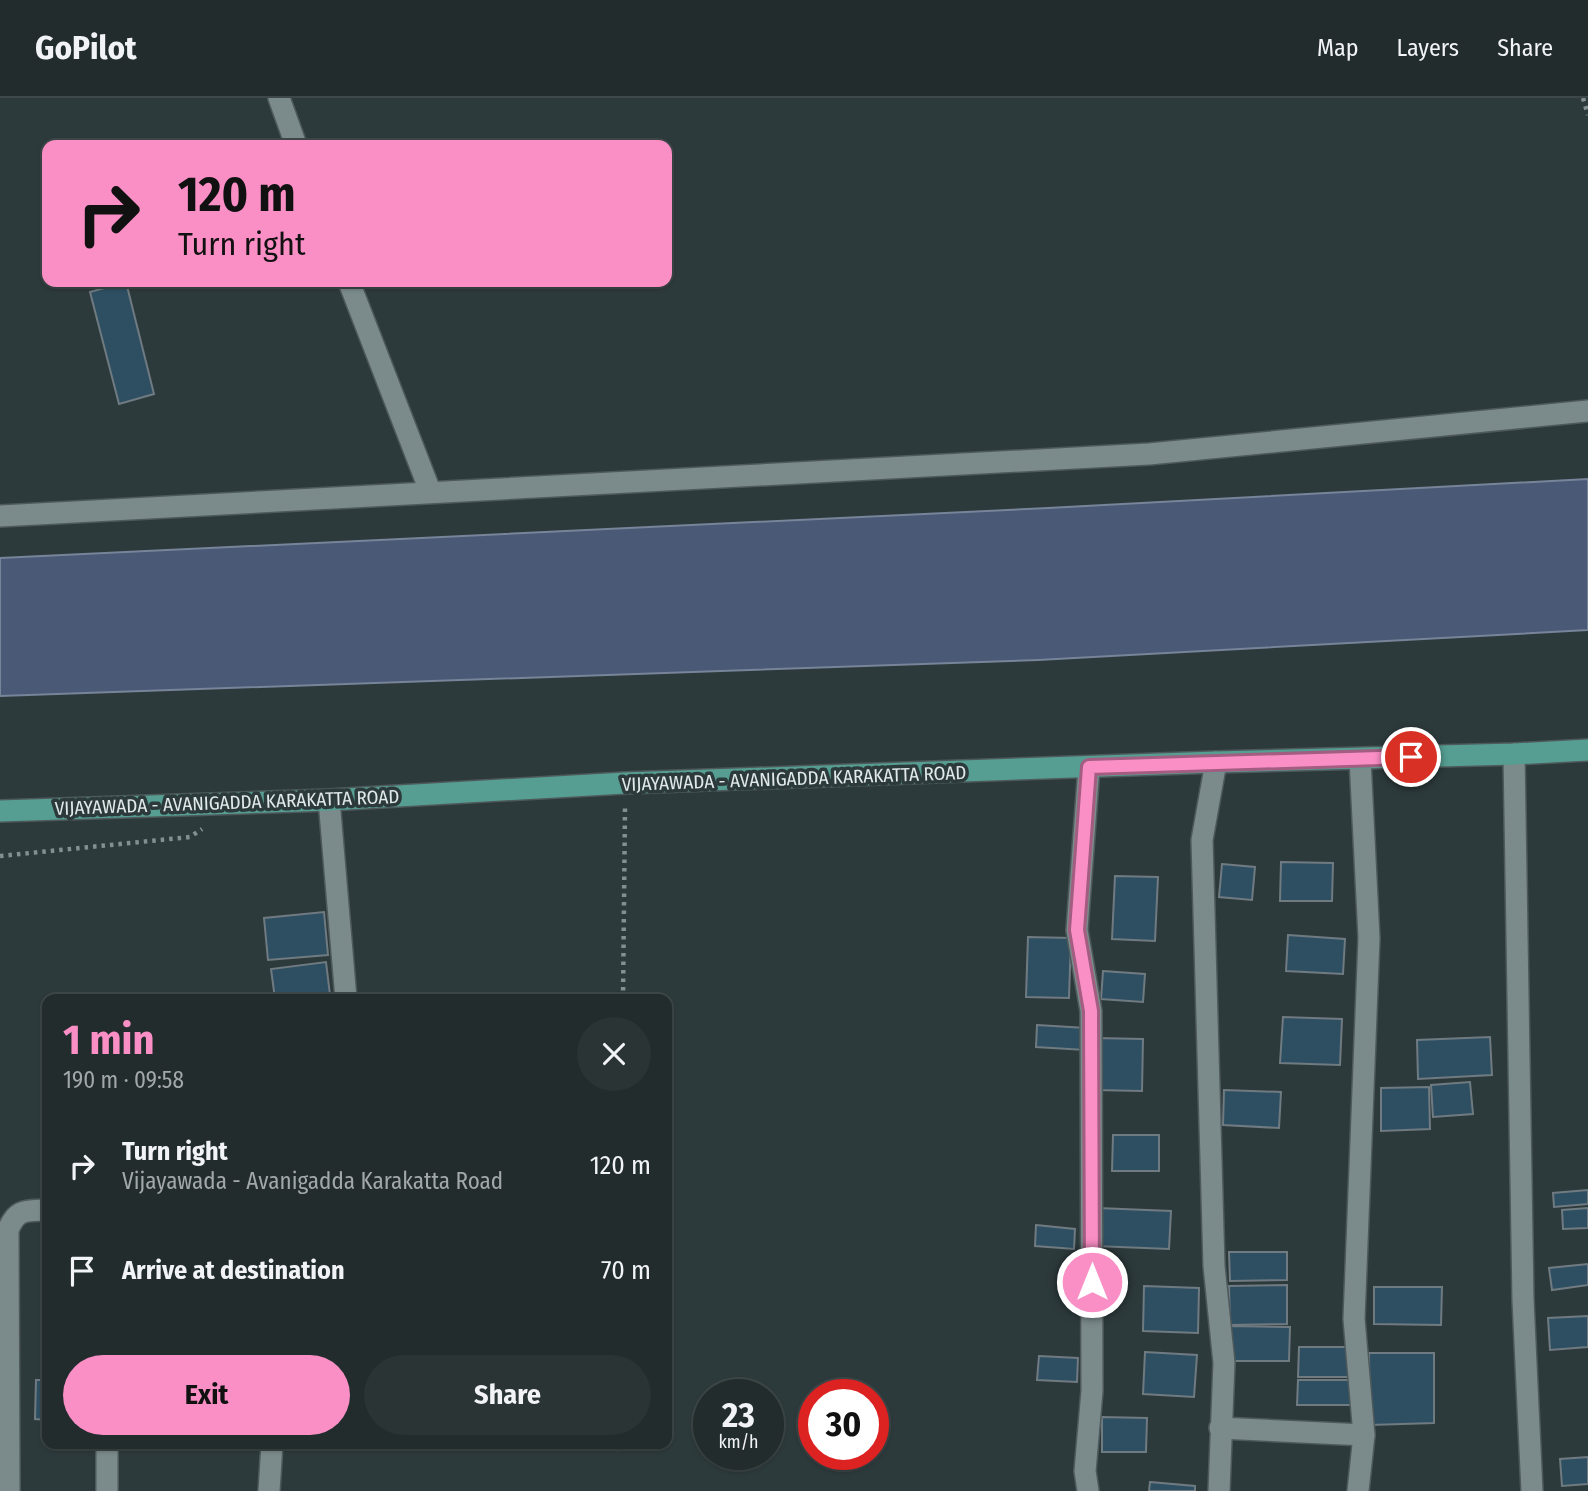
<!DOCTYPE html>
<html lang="en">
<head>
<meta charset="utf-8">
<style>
  :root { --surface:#222c2d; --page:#2a3435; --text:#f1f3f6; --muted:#a2a7aa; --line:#3f4849; --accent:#fa8fc6 }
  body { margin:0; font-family:"Fira Sans Condensed",sans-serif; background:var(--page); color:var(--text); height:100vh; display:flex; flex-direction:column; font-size:26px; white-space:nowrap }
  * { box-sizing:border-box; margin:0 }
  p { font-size:23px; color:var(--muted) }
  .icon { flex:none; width:38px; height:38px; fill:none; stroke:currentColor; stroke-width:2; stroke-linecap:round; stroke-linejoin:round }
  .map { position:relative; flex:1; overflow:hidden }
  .sheet { position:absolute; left:42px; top:896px; width:630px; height:455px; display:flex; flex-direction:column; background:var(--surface); border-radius:14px; box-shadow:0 2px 5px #0004,0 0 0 2px var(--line) }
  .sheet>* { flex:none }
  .top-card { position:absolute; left:42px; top:42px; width:630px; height:147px; border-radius:14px; box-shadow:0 2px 5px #0004,0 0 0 2px var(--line); background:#fa8fc6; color:#111; overflow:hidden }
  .speed { position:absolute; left:693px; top:1281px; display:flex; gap:14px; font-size:35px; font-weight:700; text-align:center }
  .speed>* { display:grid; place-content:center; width:91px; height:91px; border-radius:50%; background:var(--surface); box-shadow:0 2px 5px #0004,0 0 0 2px var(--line); line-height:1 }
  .speed small { font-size:18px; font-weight:400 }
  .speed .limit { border:10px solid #d22; background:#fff; color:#111 }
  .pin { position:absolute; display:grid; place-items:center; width:60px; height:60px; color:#fff; margin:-30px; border:4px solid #fff; border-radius:50%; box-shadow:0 2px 7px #0007 }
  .me { position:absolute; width:77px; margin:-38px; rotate:0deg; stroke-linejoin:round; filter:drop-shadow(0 0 5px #0008) }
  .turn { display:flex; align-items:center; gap:24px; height:147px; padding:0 21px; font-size:32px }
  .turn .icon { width:91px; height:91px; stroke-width:2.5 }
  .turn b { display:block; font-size:49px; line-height:60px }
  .round { display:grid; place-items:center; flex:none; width:74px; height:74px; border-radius:37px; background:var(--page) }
  .overview { display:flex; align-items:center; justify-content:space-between; height:119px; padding:0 21px }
  h1 { font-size:42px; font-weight:700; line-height:52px; color:var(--accent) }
  .button { display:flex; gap:14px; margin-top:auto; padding:14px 21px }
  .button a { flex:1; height:80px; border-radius:42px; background:var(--accent); color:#111; font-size:28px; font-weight:700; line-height:80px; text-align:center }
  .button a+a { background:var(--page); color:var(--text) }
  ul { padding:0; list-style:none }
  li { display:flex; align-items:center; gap:21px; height:105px; padding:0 21px }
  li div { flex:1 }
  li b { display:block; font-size:26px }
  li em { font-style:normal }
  header { display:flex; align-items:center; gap:42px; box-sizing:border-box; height:98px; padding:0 35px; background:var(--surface); border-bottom:2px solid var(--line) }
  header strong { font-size:33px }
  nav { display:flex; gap:38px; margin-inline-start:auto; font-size:24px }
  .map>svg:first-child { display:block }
</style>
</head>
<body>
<header>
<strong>GoPilot</strong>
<nav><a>Map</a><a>Layers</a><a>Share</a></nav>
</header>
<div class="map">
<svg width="1588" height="1393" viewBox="0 0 1588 1393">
  <rect width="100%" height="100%" fill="#2d3a3c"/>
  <polygon fill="#4a5976" stroke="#778499" stroke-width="2" points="1588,381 1588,532 1038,562 0,598 0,460 1048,410"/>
  <g fill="#2e4f62" stroke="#6f7a81" stroke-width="2">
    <polygon points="126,184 154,296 119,306 90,194"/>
    <polygon points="1281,764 1333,765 1332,803 1280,803"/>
    <polygon points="1222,766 1255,769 1252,802 1219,799"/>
    <polygon points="1115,778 1158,779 1155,843 1112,841"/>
    <polygon points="324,814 328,857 268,862 264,820"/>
    <polygon points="1288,837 1345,841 1343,876 1286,873"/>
    <polygon points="1028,839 1071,840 1069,900 1026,899"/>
    <polygon points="326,864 330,897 275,901 271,871"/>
    <polygon points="1103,873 1145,876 1143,904 1101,901"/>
    <polygon points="1283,919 1342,921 1340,967 1280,965"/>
    <polygon points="1037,927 1086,930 1085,952 1036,949"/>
    <polygon points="1490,939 1492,977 1418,981 1417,942"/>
    <polygon points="1096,940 1143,941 1142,993 1095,992"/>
    <polygon points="1470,984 1473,1016 1433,1019 1431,987"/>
    <polygon points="1429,989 1430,1031 1381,1033 1381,990"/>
    <polygon points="1224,992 1281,994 1279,1030 1223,1027"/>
    <polygon points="1113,1037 1159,1037 1159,1073 1112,1073"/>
    <polygon points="1588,1092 1588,1106 1554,1109 1553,1095"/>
    <polygon points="1098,1110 1171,1113 1169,1151 1095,1148"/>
    <polygon points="1588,1110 1588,1130 1563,1131 1562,1112"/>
    <polygon points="1036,1127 1075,1131 1074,1151 1035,1148"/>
    <polygon points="1229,1154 1287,1154 1287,1182 1230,1183"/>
    <polygon points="1588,1166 1588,1187 1552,1192 1549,1170"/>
    <polygon points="1287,1187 1287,1226 1230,1227 1229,1188"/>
    <polygon points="1144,1188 1199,1190 1198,1235 1143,1233"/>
    <polygon points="1374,1189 1442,1189 1441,1227 1374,1226"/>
    <polygon points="1588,1218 1588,1249 1550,1252 1548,1220"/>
    <polygon points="1230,1228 1290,1229 1289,1263 1229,1263"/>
    <polygon points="1299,1249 1353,1249 1353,1279 1298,1279"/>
    <polygon points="1145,1254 1197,1257 1194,1299 1143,1296"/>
    <polygon points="1369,1255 1434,1255 1434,1325 1370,1327"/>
    <polygon points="1039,1258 1078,1260 1077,1284 1037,1282"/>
    <polygon points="36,1282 47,1282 47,1322 35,1321"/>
    <polygon points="1298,1282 1353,1282 1354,1307 1297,1307"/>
    <polygon points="1102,1319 1147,1320 1146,1354 1102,1354"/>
    <polygon points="1588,1359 1588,1386 1562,1388 1560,1361"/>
    <polygon points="1150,1384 1195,1388 1195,1393 1149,1393"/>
  </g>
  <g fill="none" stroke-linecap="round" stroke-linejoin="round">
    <g stroke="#4e595b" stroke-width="24">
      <g id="street">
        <polyline points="279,0 296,47"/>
        <polyline points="349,184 430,393"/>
        <polyline points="1514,656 1523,1202 1532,1393"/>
        <polyline points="1216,664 1202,742 1214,1168 1224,1265 1219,1393"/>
        <polyline points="329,702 346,901"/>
        <polyline points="1220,1330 1364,1337"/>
        <polyline points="107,1346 107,1393"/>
        <path d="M9,1393L8,1132C17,1110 26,1113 47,1112"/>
        <polyline points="269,1393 272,1346"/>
        <polyline points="1088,1393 1085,1373 1092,1293 1091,913 1077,832 1089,669"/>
        <polyline points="1358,1393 1364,1337 1354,1221 1369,840 1360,661"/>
      </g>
    </g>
    <g stroke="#4e595b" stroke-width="24">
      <polyline id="secondary" points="0,418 1149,356 1588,313"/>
    </g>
    <g stroke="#4e595b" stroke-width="24">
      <polyline id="primary" points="0,713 329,702 625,685 1216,664 1514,656 1588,652"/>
    </g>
    <g stroke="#848f90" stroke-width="4.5" stroke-dasharray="3.5 5" stroke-linecap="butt">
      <polyline points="1583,0 1588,17"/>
      <polyline points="0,758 190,739 202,731"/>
      <polyline points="623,901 625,710"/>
      <polyline points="616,1353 617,1346"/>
    </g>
    <use href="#street" stroke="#7b8a8b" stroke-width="21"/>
    <use href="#secondary" stroke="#7b8a8b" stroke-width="21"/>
    <use href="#primary" stroke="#569e92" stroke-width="21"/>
  </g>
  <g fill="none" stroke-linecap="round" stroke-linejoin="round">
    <g stroke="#a25d81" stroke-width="18">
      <polyline id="route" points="1092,1184 1091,913 1077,832 1089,669 1411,659"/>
    </g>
    <use href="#route" stroke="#fa8fc6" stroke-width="12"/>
  </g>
  <g text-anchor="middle" stroke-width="7" stroke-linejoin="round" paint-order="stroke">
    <g font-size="19" fill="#e1e9ea" stroke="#2d3a3c">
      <text transform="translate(794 680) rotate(-2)" y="7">VIJAYAWADA - AVANIGADDA KARAKATTA ROAD</text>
      <text transform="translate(227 704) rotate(-2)" y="7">VIJAYAWADA - AVANIGADDA KARAKATTA ROAD</text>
    </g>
  </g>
</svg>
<div class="speed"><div>23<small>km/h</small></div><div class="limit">30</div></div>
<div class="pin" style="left:1411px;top:659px;background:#d93025"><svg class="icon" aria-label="arrive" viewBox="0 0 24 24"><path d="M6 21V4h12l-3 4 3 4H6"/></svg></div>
<svg class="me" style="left:1092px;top:1184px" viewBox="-20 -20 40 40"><circle r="17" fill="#fa8fc6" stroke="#fff" stroke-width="3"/><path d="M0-11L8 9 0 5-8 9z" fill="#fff"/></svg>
<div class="top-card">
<div class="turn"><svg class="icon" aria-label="right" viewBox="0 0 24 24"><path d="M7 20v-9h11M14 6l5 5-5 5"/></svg><div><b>120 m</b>Turn right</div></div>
</div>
<section class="sheet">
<div class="overview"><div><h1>1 min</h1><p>190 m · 09:58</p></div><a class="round"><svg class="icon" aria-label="close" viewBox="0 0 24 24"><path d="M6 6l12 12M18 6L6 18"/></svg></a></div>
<ul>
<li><svg class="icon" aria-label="right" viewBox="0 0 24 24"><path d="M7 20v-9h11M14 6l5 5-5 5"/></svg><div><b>Turn right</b><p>Vijayawada - Avanigadda Karakatta Road</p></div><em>120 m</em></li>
<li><svg class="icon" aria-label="arrive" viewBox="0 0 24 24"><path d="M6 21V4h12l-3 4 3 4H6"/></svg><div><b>Arrive at destination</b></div><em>70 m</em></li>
</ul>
<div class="button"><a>Exit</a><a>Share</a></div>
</section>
</div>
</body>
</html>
